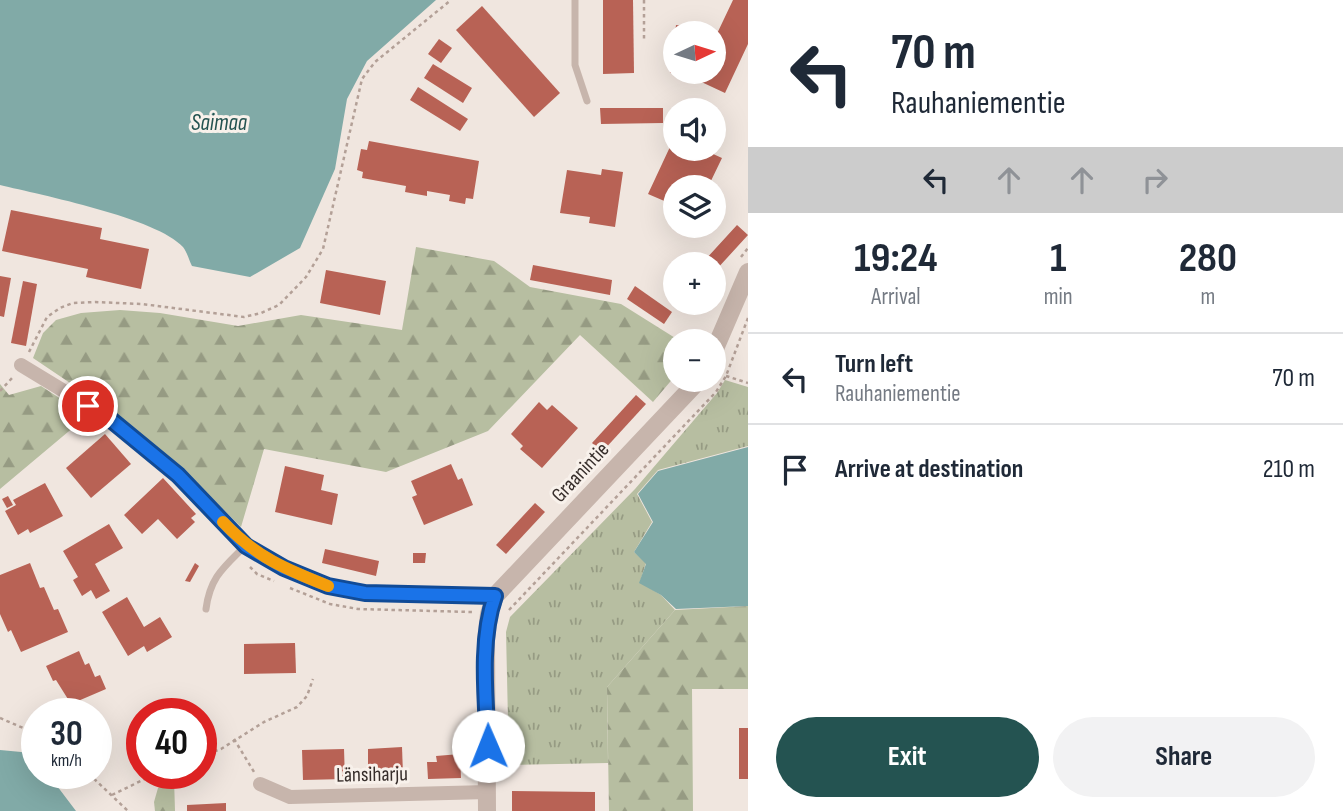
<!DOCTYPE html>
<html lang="en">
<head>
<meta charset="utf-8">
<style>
  :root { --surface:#fff; --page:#f2f2f3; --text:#1f2937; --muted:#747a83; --line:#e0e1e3; --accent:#245351 }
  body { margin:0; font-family:"Sofia Sans Condensed",sans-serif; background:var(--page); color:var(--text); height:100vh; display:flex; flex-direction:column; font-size:26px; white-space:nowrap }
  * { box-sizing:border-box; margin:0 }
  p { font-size:23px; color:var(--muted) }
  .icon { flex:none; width:38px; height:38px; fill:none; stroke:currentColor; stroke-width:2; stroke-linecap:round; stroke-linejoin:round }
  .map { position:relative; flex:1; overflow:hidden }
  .sheet { display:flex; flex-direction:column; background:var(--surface); width:595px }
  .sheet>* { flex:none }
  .guide { background:#fff; color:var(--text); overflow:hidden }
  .needle { width:46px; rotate:86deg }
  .tools { position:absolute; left:663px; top:21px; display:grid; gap:14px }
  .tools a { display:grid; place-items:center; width:63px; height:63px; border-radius:50%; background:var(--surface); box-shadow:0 7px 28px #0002; font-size:35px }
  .speed { position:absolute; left:21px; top:698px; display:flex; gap:14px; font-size:35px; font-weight:700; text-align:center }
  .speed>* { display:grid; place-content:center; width:91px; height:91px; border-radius:50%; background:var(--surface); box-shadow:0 7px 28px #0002; line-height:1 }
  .speed small { font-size:18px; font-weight:400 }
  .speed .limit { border:10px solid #d22; background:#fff; color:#111 }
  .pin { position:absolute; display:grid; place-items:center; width:60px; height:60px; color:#fff; margin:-30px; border:4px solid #fff; border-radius:50%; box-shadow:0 2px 7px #0007 }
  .me { position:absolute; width:77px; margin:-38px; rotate:359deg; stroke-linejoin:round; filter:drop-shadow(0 0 5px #0008) }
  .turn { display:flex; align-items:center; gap:24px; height:147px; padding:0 28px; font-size:32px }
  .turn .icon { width:91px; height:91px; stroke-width:2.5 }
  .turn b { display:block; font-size:49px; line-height:60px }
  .lanes { display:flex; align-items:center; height:66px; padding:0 28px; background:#0003; justify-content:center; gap:35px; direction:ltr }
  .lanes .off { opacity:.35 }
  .eta { display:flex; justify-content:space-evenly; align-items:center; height:119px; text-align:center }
  .eta b { font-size:42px; font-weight:700; line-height:49px }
  .cta { display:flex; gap:14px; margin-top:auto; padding:14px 28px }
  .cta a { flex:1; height:80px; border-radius:42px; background:var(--accent); color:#fff; font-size:28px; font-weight:700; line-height:80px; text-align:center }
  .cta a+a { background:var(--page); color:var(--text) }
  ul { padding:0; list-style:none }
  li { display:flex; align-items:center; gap:21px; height:91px; padding:0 28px; border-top:2px solid var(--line) }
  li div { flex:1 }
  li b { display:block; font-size:26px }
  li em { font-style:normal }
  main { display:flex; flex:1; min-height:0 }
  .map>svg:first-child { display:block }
</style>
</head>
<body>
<main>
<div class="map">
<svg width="748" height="811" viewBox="0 0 748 811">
  <defs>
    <pattern id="grass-tufts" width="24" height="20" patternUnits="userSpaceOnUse" patternTransform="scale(1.75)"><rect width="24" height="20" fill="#b7bea1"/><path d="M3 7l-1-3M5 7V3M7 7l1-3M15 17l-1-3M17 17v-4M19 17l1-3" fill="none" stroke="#969b83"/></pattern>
    <pattern id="forest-firs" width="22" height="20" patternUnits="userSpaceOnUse" patternTransform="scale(1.75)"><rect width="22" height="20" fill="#b7bea1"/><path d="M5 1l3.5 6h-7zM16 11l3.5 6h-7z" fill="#969b83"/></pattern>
  </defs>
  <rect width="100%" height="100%" fill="#f0e6df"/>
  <polygon fill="url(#grass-tufts)" points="725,380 748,387 748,446 658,470 637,494 652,522 634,552 646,563 640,582 661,595 675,610 607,687 608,763 509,765 506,632 510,617 635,489 717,393"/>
  <g fill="url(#forest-firs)">
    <polygon points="416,247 494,261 530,287 621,304 680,341 676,341 675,376 653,402 580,335 488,431 386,472 264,449 241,527 185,472 113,412 33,358 43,333 56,320 81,313 120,310 160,313 238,326 301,315 402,330"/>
    <polygon points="0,384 9,395 41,386 87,416 0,489"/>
    <polygon points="748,606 748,689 692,689 693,811 609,811 607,687 675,610"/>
    <polygon points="174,779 175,811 155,811 154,802 158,788"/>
  </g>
  <g fill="#81aaa7">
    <path d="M0,0H436L367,61L347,99L335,169L300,248L250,277L192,266C189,260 187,252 183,247C157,218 41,195 0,185Z"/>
    <polygon points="748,447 748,606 676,609 661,595 639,583 646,564 634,552 653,522 638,494 658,471"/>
    <polygon points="0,750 32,753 37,759 37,774 48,774 76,811 0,811"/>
  </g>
  <g fill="#b86255">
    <polygon points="603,0 633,0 634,73 603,74"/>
    <polygon points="733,0 748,0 748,44 725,93 695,79 699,72 714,72 714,40"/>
    <polygon points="482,6 560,93 534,117 456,30"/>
    <polygon points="676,25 691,27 690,33 675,33"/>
    <polygon points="439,39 452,48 441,63 428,54"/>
    <polygon points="674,42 676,42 676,73 670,73"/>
    <polygon points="433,64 472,88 463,103 424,78"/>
    <polygon points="418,87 468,119 460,131 410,100"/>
    <polygon points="600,108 663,108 663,123 601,124"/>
    <polygon points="676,134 676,149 702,149 722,158 708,187 676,187 676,206 648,194"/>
    <polygon points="369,141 479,161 473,199 466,198 465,204 449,201 450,195 427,191 427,196 405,192 406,186 362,178 363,172 357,170 361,149 367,150"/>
    <polygon points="602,169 623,172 615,227 589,223 590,217 560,213 567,170 601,175"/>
    <polygon points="11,210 102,228 100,239 149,249 141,289 86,277 88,269 2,251"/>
    <polygon points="737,225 748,235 716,270 714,264 705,260"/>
    <polygon points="533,265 612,280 610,295 530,280"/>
    <polygon points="326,270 386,281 380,315 320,303"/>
    <polygon points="0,276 11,278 4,317 0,316"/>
    <polygon points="23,281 37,284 26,346 11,343"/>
    <polygon points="635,286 672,312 664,324 627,299"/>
    <polygon points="636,395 646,404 602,452 592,443"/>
    <polygon points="539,402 547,410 552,405 578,428 542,468 520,449 523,446 511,434"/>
    <polygon points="105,434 131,464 91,498 66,468"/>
    <polygon points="451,464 458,480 462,478 473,505 424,525 412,497 417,495 411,481"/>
    <polygon points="285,466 324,475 321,490 338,494 332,525 275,512"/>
    <polygon points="163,478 196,514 191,518 195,522 177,539 158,519 142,534 124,515"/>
    <polygon points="45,483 63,516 30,533 28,529 18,535 5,511 16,505 13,500"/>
    <polygon points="8,496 13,505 7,508 2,499"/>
    <polygon points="535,503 545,512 506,554 496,545"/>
    <polygon points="109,524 123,548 95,564 110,591 96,599 91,590 82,596 73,580 78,577 63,551"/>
    <polygon points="325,549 379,561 376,576 322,563"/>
    <polygon points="413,553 426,553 425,563 413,563"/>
    <polygon points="30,563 40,588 44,587 54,610 58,609 68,632 21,652 11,630 8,632 0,614 0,575"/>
    <polygon points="195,563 199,566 190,582 185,581"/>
    <polygon points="127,597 144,627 160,617 172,637 147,652 144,646 128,656 102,612"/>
    <polygon points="295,643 296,673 244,674 244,644"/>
    <polygon points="79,651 85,665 89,663 95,677 100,675 106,689 71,704 56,680 53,681 46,666"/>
    <rect x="739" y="728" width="9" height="51"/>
    <polygon points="402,747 403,774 368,776 368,749"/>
    <polygon points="344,749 345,779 303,780 302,750"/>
    <polygon points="460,754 461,778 428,779 427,762 437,762 436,756"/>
    <polygon points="512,791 595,792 595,811 512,811"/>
    <polygon points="226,803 226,811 187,811 187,805"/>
  </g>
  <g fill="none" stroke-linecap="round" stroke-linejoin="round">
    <g stroke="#b3a097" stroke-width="2.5" stroke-dasharray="3.5 3.5" stroke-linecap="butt">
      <polyline points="644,0 644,40"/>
      <polyline points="741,257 748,248"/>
      <polyline points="29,352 47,317 60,308 73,303 95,302 142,304 244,317 261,313 279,305 306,277 323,249 362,79 375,62 451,0"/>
      <polyline points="726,376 748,383"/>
      <polyline points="0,391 14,376"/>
      <polyline points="250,567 257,574 274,581"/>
      <polyline points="290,588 330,604 358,609 472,612"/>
      <polyline points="509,610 716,392 726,376 748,318"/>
      <polyline points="0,718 37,734"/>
      <polyline points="234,739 254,772"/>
      <polyline points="201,756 221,749 264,722 297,707 307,696 313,679"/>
      <polyline points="89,774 128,811"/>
      <polyline points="112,795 155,774"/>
    </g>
    <g stroke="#c7b5ac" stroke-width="7">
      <polyline points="575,0 575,65 587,101"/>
      <path d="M206,609C210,577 224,567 245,546"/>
    </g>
    <g stroke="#c7b5ac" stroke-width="14">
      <polyline points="21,365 110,419 178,475 246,546 283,568 328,586 365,593 495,596"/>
      <polyline points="260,784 290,797 488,792"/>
    </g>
    <g stroke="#c7b5ac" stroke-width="18">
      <polyline points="714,351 748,272"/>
      <polyline points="487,811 486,640 489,614 495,596 699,380"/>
    </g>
  </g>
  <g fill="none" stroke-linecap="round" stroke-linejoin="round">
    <g stroke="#114b97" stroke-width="18">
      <path id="route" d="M88,406L110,419L178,475L246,546L284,568L328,586L365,593L495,596C479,641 486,699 488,746"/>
    </g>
    <use href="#route" stroke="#1a73e8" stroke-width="12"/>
    <path stroke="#f59e0b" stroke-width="12" d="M223,522C256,557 285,569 328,586"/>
  </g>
  <g text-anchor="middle" stroke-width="6" stroke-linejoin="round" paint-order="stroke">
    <g font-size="21" fill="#362d2a" stroke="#f8f1eb">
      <text transform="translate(580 472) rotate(-47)" y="7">Graanintie</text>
      <text transform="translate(372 774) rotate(-1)" y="7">Länsiharju</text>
    </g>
    <g font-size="23" font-style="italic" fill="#245351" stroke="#f8f1eb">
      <text x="219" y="130">Saimaa</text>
    </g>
  </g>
</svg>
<div class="tools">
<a><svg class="needle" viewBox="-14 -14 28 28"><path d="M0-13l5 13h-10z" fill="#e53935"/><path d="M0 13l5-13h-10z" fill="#747a83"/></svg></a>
<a><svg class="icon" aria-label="sound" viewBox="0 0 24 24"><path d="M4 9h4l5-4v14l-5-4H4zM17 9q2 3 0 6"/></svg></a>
<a><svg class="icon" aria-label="layers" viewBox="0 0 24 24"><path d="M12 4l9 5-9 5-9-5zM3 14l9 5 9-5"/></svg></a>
<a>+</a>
<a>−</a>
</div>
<div class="speed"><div>30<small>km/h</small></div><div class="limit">40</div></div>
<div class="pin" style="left:88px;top:406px;background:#d93025"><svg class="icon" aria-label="arrive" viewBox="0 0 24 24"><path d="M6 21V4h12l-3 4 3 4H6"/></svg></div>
<svg class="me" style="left:488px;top:746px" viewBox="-20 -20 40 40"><circle r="19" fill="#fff"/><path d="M0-13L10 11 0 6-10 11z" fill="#1a73e8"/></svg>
</div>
<section class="sheet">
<div class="guide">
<div class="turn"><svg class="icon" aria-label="left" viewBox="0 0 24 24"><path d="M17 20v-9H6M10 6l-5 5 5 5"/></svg><div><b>70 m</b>Rauhaniementie</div></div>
<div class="lanes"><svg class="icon" aria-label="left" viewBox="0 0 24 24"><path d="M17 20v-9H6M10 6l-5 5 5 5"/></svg><svg class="icon off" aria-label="ahead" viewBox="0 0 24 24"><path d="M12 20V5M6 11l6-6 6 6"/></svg><svg class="icon off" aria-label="ahead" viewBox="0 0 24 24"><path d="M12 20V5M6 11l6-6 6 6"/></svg><svg class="icon off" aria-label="right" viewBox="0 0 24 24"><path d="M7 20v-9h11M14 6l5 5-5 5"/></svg></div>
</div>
<div class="eta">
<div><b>19:24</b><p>Arrival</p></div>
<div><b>1</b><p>min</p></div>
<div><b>280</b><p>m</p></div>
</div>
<ul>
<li><svg class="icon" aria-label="left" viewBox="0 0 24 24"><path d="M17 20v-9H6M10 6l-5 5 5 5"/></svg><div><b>Turn left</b><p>Rauhaniementie</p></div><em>70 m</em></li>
<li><svg class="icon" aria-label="arrive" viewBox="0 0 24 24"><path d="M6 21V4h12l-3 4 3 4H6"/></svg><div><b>Arrive at destination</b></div><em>210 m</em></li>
</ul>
<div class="cta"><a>Exit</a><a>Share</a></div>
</section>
</main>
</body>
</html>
